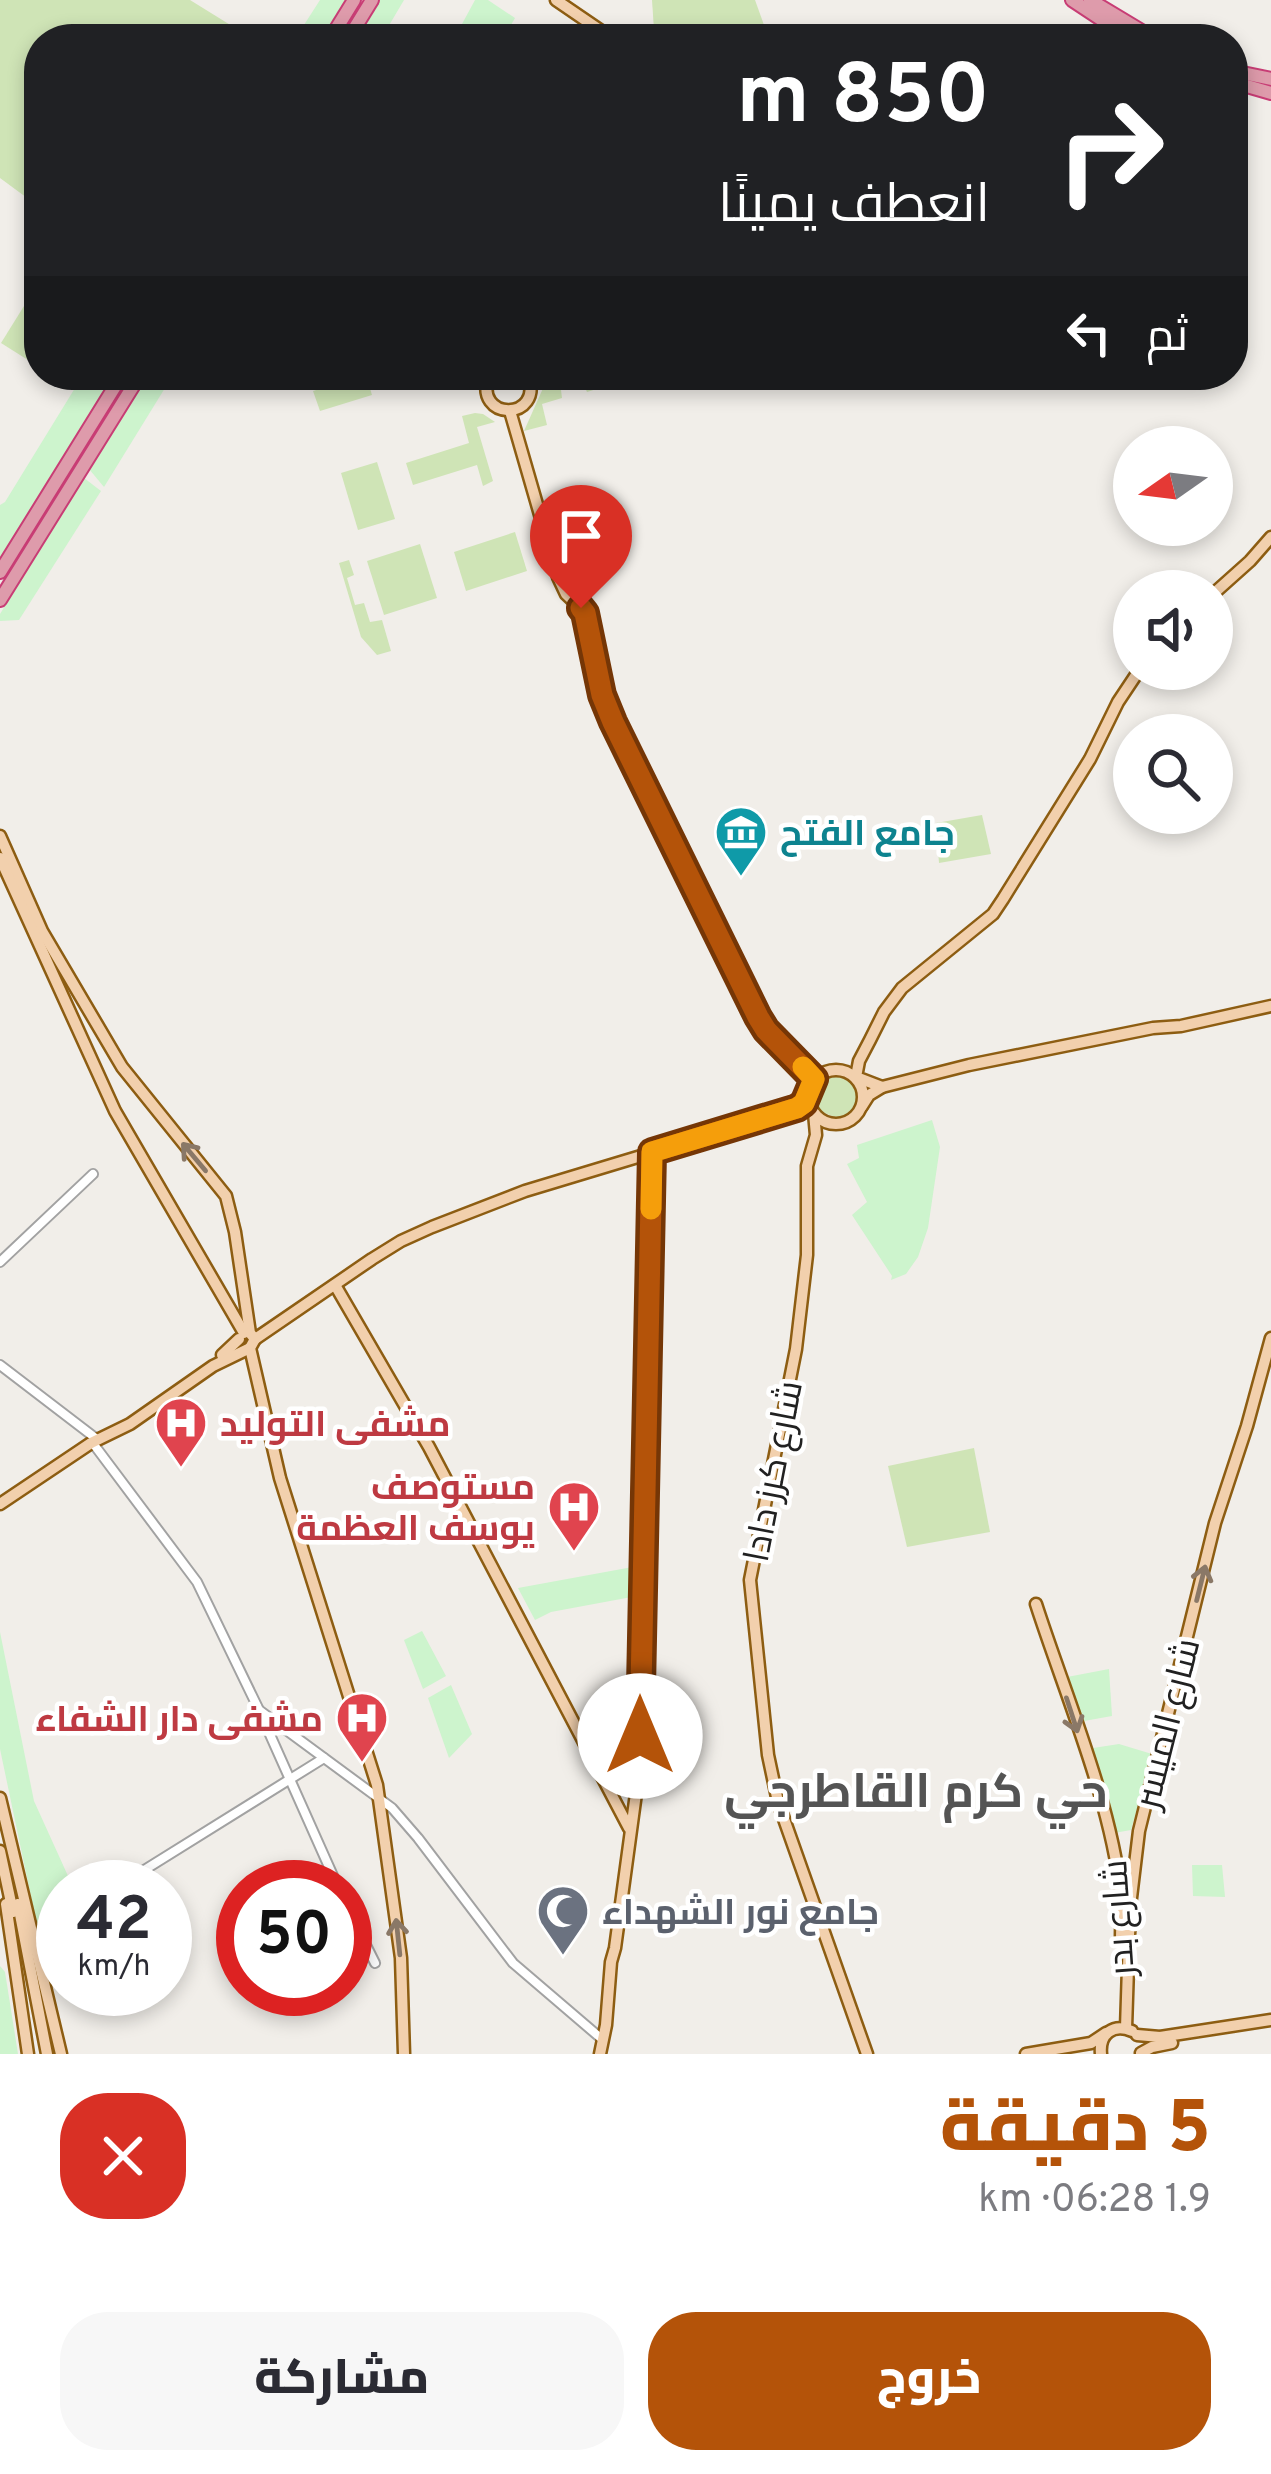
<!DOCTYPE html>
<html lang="ar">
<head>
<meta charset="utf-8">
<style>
  :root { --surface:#fff; --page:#f7f7f7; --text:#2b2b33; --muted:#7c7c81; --accent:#b45309 }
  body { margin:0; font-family:Overpass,Cairo,sans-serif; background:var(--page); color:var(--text); direction:rtl; height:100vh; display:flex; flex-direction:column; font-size:45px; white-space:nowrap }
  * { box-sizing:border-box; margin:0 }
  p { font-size:39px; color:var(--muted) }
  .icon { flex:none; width:66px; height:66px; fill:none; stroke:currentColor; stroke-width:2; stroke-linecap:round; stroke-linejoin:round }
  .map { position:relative; height:2054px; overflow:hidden; direction:ltr }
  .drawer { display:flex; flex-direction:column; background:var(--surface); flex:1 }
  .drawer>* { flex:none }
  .guide { position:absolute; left:24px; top:24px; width:1224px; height:366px; border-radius:48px; box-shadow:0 6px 18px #0003; direction:rtl; background:#202124; color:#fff; overflow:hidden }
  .needle { width:78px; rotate:256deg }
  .tools { position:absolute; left:1113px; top:426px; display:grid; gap:24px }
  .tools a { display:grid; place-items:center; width:120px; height:120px; border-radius:50%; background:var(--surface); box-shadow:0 6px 18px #0003; font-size:60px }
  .speed { position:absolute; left:36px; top:1860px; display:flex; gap:24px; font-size:60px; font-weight:700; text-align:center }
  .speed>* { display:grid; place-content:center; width:156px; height:156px; border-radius:50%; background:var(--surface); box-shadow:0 6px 18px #0003; line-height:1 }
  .speed small { font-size:30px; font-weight:400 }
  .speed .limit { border:18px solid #d22; background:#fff; color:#111 }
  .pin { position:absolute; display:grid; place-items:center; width:102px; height:102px; color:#fff; margin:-123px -51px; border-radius:50% 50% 50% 0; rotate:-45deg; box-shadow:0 0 12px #0007 }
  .pin .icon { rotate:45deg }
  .me { position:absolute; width:132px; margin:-66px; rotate:0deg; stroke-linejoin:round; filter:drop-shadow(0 0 9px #0008) }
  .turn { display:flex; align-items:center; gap:42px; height:252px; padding:0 60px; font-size:54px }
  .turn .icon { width:156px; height:156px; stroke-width:2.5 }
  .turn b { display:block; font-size:84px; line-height:102px }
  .then { display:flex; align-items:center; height:114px; padding:0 60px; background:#0003; gap:24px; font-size:45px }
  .round { display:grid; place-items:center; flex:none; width:126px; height:126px; border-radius:48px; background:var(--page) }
  .overview { display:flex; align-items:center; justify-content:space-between; height:204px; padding:0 60px }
  h1 { font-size:72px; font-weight:800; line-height:90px; color:var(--accent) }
  .button { display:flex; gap:24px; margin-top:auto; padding:24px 60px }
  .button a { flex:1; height:138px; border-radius:48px; background:var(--accent); color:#fff; font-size:48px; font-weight:800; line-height:138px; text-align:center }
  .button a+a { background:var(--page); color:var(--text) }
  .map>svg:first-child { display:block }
</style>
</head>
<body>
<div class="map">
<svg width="1271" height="2054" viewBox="0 0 1271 2054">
  <rect width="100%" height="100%" fill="#f1eee9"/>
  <g fill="#cfe4b6">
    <polygon points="0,0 190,0 253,39 39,39 38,206 0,178"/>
    <polygon points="652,0 755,0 769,39 666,39 654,30"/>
    <polygon points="24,306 39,316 39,367 1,343"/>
    <polygon points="366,375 372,395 320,411 313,391"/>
    <polygon points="578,375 603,375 606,386 587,392 583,383 561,390 562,398 542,404 547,425 524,431 544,386"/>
    <polygon points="475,413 483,414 495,422 477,427 493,481 483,486 477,465 413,485 406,463 469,443 462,416"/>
    <polygon points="377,462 395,519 358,530 341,473"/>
    <polygon points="515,532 527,571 466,591 454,552"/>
    <polygon points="420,544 437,598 384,615 367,561"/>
    <polygon points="349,560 354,575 347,578 355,605 364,603 370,622 382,620 391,651 377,655 361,637 339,563"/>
    <polygon points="982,815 991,854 939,863 936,823"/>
    <polygon points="835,1074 852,1081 858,1098 849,1114 837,1118 820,1111 814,1094 823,1078"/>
    <polygon points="974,1448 990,1532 907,1547 888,1466"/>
  </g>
  <g fill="#cdf4cd">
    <polygon points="320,0 347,0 322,39 287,39 292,31 302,28"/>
    <polygon points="380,0 404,0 381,39 356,39"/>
    <polygon points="475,0 488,0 515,18 503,39 486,39 462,24"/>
    <polygon points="83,375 116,375 0,561 0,505 5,502"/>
    <polygon points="148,375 173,375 104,487 89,469"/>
    <polygon points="84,478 101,491 19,620 0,621 0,614"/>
    <polygon points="932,1120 940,1147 928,1228 918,1257 906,1274 891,1280 892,1276 852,1215 867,1202 847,1164 859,1158 857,1145"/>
    <polygon points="638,1566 637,1596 551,1612 535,1620 518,1588"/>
    <polygon points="422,1631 446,1676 423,1689 404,1640"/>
    <polygon points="0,1632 34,1801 73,1887 63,1887 63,1915 38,1930 0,1749"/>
    <polygon points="1109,1669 1112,1716 1084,1721 1067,1677"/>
    <polygon points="451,1685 472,1734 449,1758 428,1698"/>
    <polygon points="1119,1744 1152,1754 1131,1830 1114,1833 1093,1748"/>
    <polygon points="1192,1865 1222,1865 1225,1897 1193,1896"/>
    <polygon points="0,1966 5,1972 18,2054 0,2054"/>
  </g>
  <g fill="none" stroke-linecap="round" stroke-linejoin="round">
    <g stroke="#a2a2a2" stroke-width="12">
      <g id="minor">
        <polyline points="0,1262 93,1174"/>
        <polyline points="0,1365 98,1440"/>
        <polyline points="95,1446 197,1582 259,1710 338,1887"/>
        <polyline points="259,1710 392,1808 418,1838 513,1963 603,2040"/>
        <polyline points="117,1887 324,1758"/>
        <polyline points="345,1903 375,1963"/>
        <polyline points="34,1938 63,1920"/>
      </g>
    </g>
    <g stroke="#8d5d12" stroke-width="15">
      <g id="major">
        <polyline points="556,0 613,39"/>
        <path d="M489,375C472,422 545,422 528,375"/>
        <polyline points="530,380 550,375"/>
        <polyline points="510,411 558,577 566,594 585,612 603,695 613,722 758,1017 766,1030 814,1079"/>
        <polyline points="1212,595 1250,561 1271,537"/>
        <polyline points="0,836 42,931 122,1067 226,1196 235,1232 250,1333 255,1339 250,1348 280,1478 377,1785 401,1958 404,2054"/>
        <polyline points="0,858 115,1111 244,1333"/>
        <circle cx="836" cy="1097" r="27"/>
        <polyline points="882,1087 969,1065 1153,1028 1181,1026 1271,1006"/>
        <polyline points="862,1106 869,1095 882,1087 856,1077 859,1061 870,1040 884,1012 902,988 993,914 1003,899 1090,759 1118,702 1140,669"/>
        <polyline points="335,1285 429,1447 629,1828"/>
        <polyline points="255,1339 372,1259 401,1241 432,1227 525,1191 790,1111 806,1108 814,1113 816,1135 807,1166 807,1255 796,1349 750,1580 768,1755 778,1802 867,2054"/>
        <polyline points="222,1355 239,1339"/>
        <polyline points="0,1504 91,1443 130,1424 213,1366 250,1348"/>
        <path d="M1036,1604C1065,1694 1111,1801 1121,1895C1122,1910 1121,1926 1121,1942"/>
        <polyline points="0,1798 61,2054"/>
        <polyline points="0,1851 13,1912"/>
        <polyline points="6,1904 28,2054"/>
        <polyline points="18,1904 47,2054"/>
        <polyline points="1126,2028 1130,1906 1139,1831 1215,1523 1247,1426 1271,1338"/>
        <polyline points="1137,2035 1160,2037 1271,2020"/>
        <polyline points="1141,2053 1152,2047 1172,2043"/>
        <polyline points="600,2054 606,2025 611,1962 615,1948 640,1764 652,1152"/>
        <polyline points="1026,2054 1091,2043 1106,2033"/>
        <path d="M1101,2054C1099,2034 1113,2023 1132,2031"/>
      </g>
    </g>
    <g stroke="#c83d75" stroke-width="16">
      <g id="highway">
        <polyline points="1072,0 1131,39"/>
        <polyline points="1090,0 1155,39"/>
        <polyline points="330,39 354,0"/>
        <polyline points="348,39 372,0"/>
        <polyline points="1233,71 1271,79"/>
        <polyline points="1233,82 1271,93"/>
        <polyline points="0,572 122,375"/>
        <polyline points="0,600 140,375"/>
      </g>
    </g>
    <use href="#minor" stroke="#fff" stroke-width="8"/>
    <use href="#major" stroke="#f2d0ad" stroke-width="10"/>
    <use href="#highway" stroke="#de9bab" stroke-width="12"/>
  </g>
  <defs><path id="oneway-shaft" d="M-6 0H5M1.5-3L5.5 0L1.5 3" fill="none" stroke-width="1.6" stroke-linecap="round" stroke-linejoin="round" transform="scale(3)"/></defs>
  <g stroke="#8a7867">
    <use href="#oneway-shaft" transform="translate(194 1157) rotate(-130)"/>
    <use href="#oneway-shaft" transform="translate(1201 1583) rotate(-76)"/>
    <use href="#oneway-shaft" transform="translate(1072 1715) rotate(72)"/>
    <use href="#oneway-shaft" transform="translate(398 1937) rotate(-96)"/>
  </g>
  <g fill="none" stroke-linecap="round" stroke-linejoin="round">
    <g stroke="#753606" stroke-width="30">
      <polyline id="route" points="581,608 585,613 602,695 613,722 758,1017 766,1030 814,1079 804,1103 797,1108 652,1152 640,1736"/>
    </g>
    <use href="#route" stroke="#b45309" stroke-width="21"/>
    <polyline stroke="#f59e0b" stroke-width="21" points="651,1209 652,1152 797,1108 804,1103 814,1079 803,1067"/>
  </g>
  <defs>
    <g id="museum-pin" transform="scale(2.7)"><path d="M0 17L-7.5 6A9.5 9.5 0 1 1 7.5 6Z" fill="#0f9aa8" stroke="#fff"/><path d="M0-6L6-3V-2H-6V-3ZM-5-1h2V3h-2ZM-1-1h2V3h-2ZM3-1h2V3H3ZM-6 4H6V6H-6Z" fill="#fff"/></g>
    <g id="hospital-pin" transform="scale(2.7)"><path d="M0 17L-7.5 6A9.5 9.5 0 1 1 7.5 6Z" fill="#e0444e" stroke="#fff"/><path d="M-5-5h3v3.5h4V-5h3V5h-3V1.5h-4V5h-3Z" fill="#fff"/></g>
    <g id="mosque-pin" transform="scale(2.7)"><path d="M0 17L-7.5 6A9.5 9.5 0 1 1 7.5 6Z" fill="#6b7280" stroke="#fff"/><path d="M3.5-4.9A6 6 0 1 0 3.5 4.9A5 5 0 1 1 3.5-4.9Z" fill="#fff"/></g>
  </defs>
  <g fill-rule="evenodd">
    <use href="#museum-pin" x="741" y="832"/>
    <use href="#hospital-pin" x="181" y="1423"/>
    <use href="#hospital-pin" x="574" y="1507"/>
    <use href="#hospital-pin" x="362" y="1718"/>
    <use href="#mosque-pin" x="563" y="1911"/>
  </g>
  <g text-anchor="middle" stroke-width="9" stroke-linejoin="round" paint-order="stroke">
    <g font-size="36" font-weight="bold" fill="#0d838f" stroke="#fff" text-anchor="start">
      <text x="780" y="845">جامع الفتح</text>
    </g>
    <g font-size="36" font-weight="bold" fill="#be3a42" stroke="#fff" text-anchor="end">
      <text x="220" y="1436" text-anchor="start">مشفى التوليد</text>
      <text x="535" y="1499">مستوصف<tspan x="535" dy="41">يوسف العظمة</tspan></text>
      <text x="323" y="1731">مشفى دار الشفاء</text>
    </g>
    <g font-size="36" fill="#212121" stroke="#fff">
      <text transform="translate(772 1471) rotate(-79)" y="13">شارع كرز دادا</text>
      <text transform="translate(1166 1723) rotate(-76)" y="13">شارع الميسر</text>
      <text transform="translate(1117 1918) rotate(-94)" y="13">شارع بدر</text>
    </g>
    <g font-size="36" font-weight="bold" fill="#5b616d" stroke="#fff" text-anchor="start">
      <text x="602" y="1924">جامع نور الشهداء</text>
    </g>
    <g font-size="48" font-weight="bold" fill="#545454" stroke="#fff">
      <text x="916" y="1807">حي كرم القاطرجي</text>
    </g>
  </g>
</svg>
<div class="tools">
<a><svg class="needle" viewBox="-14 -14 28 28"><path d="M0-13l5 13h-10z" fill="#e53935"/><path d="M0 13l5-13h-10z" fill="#7c7c81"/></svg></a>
<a><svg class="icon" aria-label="sound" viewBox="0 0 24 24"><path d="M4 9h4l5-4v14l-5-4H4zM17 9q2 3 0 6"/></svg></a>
<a><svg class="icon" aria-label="search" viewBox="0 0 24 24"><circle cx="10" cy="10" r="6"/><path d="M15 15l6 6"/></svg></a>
</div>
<div class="speed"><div>42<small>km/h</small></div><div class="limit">50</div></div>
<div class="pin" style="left:581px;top:608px;background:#d93025"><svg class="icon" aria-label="arrive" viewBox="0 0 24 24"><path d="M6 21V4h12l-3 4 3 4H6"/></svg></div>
<svg class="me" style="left:640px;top:1736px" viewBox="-20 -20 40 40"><circle r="19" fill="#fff"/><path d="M0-13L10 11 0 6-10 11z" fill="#b45309"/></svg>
<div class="guide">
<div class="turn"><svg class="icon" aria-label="right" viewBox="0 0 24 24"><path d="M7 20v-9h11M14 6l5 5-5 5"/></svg><div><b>850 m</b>انعطف يمينًا</div></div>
<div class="then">ثم<svg class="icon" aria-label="left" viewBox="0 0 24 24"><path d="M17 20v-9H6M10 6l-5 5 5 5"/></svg></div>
</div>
</div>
<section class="drawer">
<div class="overview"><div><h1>5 دقيقة</h1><p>1.9 km · 06:28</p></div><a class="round" style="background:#d93025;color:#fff"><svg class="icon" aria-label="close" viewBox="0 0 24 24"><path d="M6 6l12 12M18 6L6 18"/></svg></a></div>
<div class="button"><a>خروج</a><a>مشاركة</a></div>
</section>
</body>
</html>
